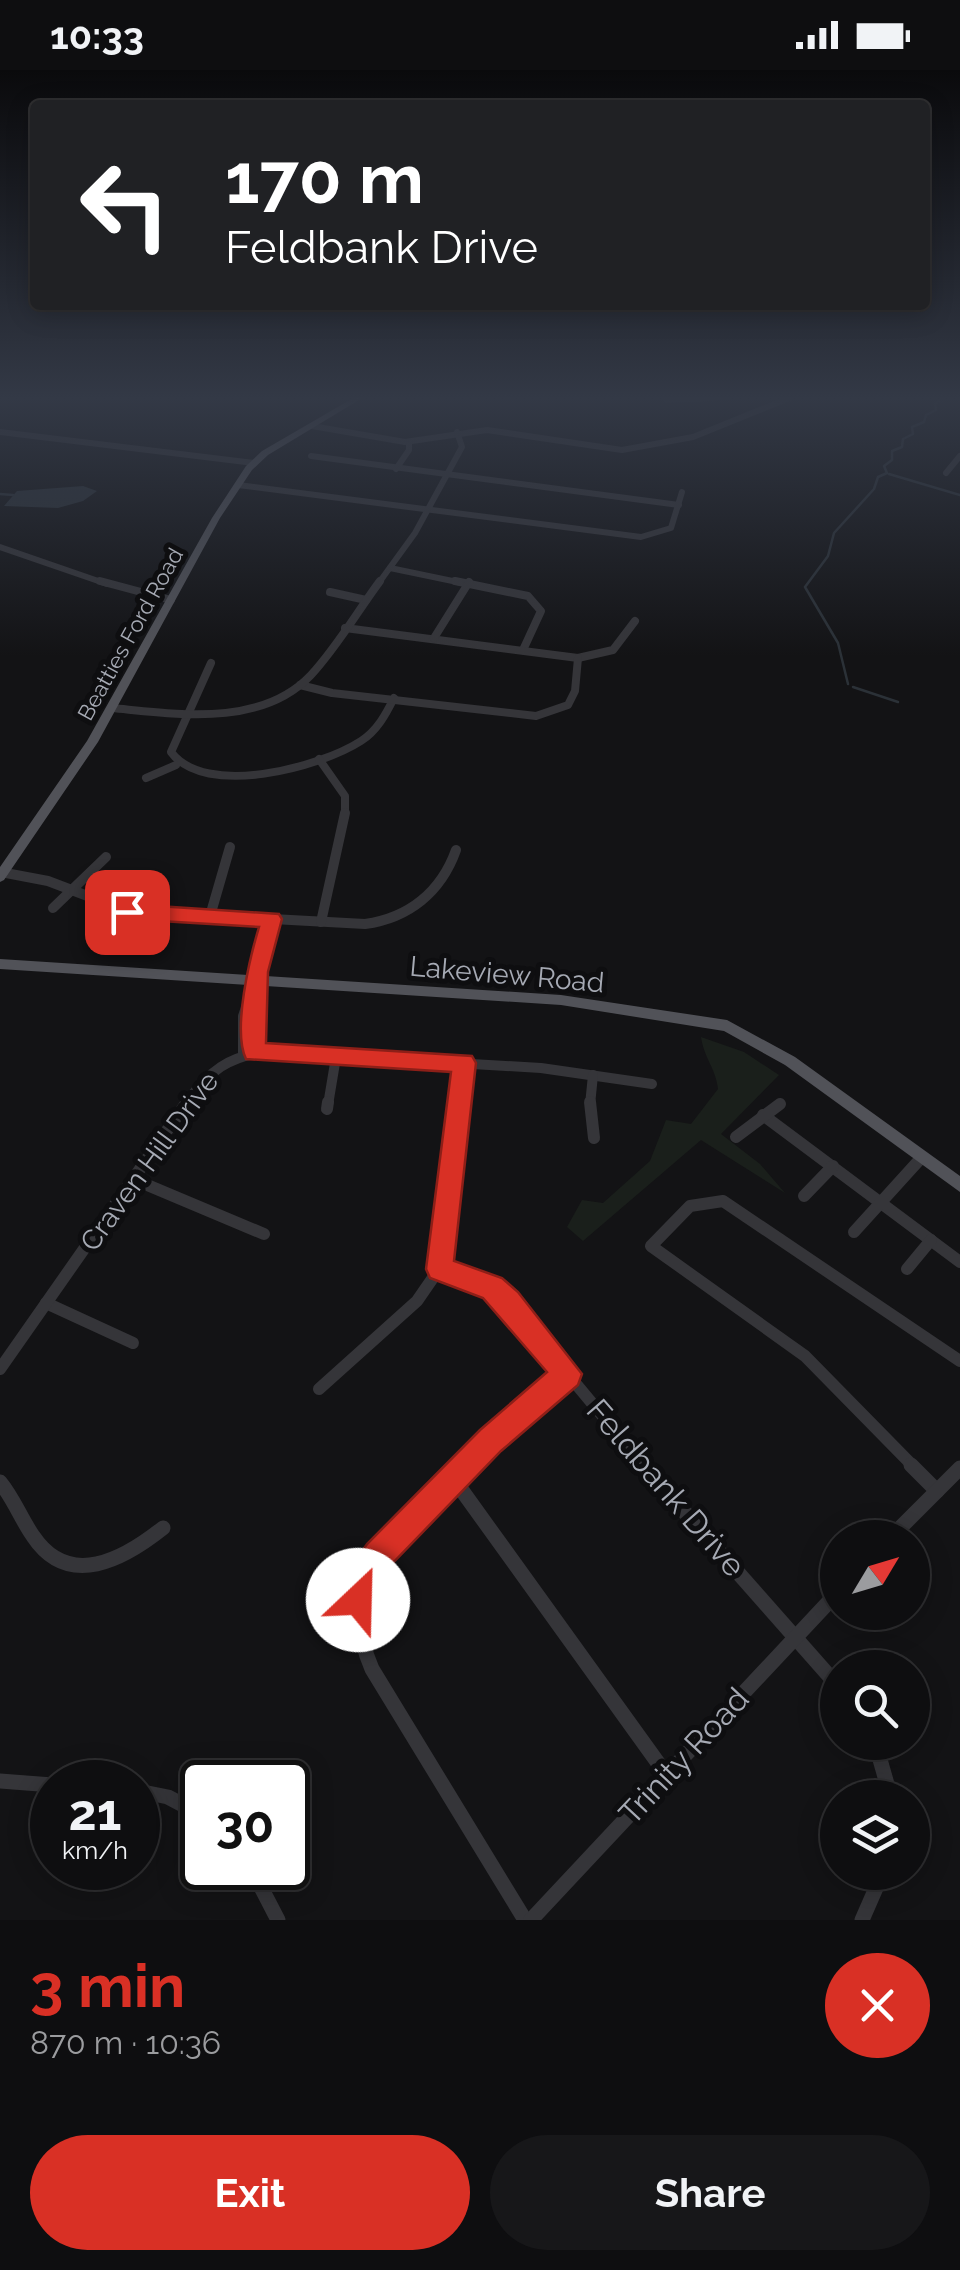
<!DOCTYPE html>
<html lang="en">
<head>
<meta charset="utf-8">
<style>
  :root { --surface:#0e0e10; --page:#171719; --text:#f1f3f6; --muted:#9b9c9f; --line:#2e2e30; --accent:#d93025 }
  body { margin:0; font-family:Raleway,sans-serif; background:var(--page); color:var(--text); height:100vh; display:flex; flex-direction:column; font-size:38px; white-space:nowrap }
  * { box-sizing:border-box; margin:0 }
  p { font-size:32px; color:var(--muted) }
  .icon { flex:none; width:55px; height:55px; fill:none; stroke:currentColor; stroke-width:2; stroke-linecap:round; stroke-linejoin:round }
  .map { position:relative; height:1850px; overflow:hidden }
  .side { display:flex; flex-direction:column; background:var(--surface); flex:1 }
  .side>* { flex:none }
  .top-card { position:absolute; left:30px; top:30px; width:900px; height:210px; border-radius:10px; box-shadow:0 5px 25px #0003,0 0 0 2px var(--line); background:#202124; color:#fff; overflow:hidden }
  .needle { width:65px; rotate:52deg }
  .tools { position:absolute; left:820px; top:1450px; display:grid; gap:20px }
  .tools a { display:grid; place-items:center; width:110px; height:110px; border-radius:50%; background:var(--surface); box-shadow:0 5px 25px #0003,0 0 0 2px var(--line); font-size:50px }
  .speed { position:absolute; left:30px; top:1690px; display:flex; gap:20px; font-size:50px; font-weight:700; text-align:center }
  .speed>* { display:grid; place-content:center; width:130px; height:130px; border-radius:50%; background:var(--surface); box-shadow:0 5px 25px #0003,0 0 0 2px var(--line); line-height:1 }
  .speed small { font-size:25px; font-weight:400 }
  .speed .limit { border:5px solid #111; border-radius:15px; background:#fff; color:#111 }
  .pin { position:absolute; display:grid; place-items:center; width:85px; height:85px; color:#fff; margin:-42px; border-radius:20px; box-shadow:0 5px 15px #0006 }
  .me { position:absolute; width:110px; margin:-55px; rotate:24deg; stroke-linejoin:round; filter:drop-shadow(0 0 8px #0008) }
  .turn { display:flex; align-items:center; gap:35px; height:210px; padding:0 30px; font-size:45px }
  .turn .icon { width:130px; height:130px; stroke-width:2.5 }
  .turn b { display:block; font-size:70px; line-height:85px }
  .round { display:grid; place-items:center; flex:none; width:105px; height:105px; border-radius:52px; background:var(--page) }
  .summary { display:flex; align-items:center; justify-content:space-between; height:170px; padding:0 30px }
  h1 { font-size:60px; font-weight:700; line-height:75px; color:var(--accent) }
  .cta { display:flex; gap:20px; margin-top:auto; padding:20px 30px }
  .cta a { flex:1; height:115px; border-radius:60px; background:var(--accent); color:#fff; font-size:40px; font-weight:700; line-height:115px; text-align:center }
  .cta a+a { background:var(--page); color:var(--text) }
  .status { display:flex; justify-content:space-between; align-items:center; height:70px; padding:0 50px; background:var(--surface); direction:ltr }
  .status svg { height:28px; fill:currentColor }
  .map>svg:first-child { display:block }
</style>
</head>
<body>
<div class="status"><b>10:33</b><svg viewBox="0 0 49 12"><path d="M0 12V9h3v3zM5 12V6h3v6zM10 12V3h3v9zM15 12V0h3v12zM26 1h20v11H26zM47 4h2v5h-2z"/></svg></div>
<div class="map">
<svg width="960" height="1850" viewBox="0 0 960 1850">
  <rect width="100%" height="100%" fill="#131315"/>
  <path fill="#1a1f1b" d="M701,967L744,982L779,1005L721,1064L760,1094L785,1123L701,1070L583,1171L567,1157L582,1130L603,1133L650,1091L666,1050L691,1054L718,1019C716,999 704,988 701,967Z"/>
  <polygon fill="#2b3137" points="83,416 97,421 83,431 58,438 4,436 17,421"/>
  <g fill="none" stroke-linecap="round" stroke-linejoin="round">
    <g stroke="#2b3137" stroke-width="2.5">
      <polyline points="889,404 960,425"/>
      <polyline points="0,424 13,425"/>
      <polyline points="848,614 838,573 805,517 828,486 834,463 874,419 878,407 887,403 884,396 892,390 892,381 902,377 903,369 913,364 912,357 924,352 926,345 936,340 935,334 945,327"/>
      <polyline points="853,617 898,632"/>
    </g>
    <g stroke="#353539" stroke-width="6">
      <polyline points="667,330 728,327"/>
      <polyline points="312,356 405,372 487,360 622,380 693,367 792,327"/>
      <polyline points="0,362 254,393"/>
      <polyline points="311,386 679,435"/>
      <polyline points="396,399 409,380 409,372"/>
      <polyline points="946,403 960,386"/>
      <polyline points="238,415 641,467 671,458 682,422"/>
      <polyline points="0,477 107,514"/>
      <polyline points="390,498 467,514"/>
      <polyline points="378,514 415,463 462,377 457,362"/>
    </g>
    <g stroke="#353539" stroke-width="8">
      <polyline points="100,511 171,530"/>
      <polyline points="455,511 528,526 541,541 523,580"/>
      <polyline points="330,522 366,530"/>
      <polyline points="345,558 578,588 613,580 635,551"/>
      <polyline points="434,568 469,512"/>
      <path d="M211,593L171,682C205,728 319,698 361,671C377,661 386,644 394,628"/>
      <polyline points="300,615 332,623 536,646 568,635 575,621 578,588"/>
      <path d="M112,638C176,644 261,658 311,605C337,577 357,542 380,511"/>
      <polyline points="319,689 345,726 345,745"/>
      <polyline points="146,708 176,695"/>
    </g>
    <g stroke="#353539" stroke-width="10">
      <path d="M0,802L48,811L127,841L365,854C409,848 441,822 456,780"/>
      <polyline points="53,838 106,787"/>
      <polyline points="210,846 230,777"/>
      <polyline points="321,852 345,743"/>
      <polyline points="255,982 257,915 271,849"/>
      <polyline points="243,983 243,946 255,911"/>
      <path d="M185,1035C207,1002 230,984 271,982L541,998L652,1014"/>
      <polyline points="328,1035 336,987"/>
      <polyline points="459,1035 464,993"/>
      <polyline points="590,1035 593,1005"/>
    </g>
    <g stroke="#353539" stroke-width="12">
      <polyline points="590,1032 594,1068"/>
      <polyline points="327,1039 328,1032"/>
      <polyline points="763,1045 960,1192"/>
      <polyline points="736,1067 780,1034"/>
      <polyline points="133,1109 264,1164"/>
      <polyline points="804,1126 833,1096"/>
      <polyline points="854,1162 922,1087"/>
      <polyline points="439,1199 475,1209 508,1232 645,1397"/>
      <polyline points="907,1199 931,1170"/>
      <polyline points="46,1233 133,1273"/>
      <polyline points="0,1299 187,1032"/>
      <polyline points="319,1319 417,1231 439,1199 459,1032"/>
      <polyline points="465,1397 568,1304"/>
      <polyline points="914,1397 805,1286 651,1176 690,1136 723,1131 960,1291"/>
    </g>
    <g stroke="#353539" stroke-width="15">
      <path d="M468,1395C406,1455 330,1503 372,1599L525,1850"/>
      <polyline points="643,1395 838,1616"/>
      <polyline points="911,1395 937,1421"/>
      <polyline points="453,1408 666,1704"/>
      <path d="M0,1412C14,1429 21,1449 33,1466C69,1520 124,1489 163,1458"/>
      <polyline points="890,1468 960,1398"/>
      <polyline points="875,1672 891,1728"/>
      <polyline points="0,1711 52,1715"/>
      <polyline points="138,1721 168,1727 202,1745"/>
      <polyline points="251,1798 278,1850"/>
      <polyline points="531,1850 838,1522"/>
      <polyline points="862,1850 883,1802"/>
    </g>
    <g fill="#515258" fill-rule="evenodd">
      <polygon points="355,327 364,327 268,385 252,400 220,448 98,672 4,810 0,812 0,797 87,671 212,448 246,396 262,381"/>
      <polygon points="0,889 561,925 727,950 795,987 960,1106 960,1122 785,995 724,961 561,935 0,899"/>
    </g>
  </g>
  <linearGradient id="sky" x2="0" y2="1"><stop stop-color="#0a0a0c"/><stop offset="0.56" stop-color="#333946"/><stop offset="1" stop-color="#333946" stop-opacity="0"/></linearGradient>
  <rect width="960" height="586" fill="url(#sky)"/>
  <path fill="#d93025" stroke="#8d1f18" stroke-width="2.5" d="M127,834L279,844L282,849L268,902L266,973L472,986L476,993L454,1191L502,1208L518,1222L582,1304L578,1315L501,1381L390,1496L370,1541L358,1546L347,1541L342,1530L356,1490L367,1474L480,1360L547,1302L483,1228L430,1208L426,1199L451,1002L246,989C232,960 250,887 259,857L127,849L117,842Z"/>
  <g text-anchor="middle" stroke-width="10" stroke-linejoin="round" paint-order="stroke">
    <g font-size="22" fill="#a6aab4" stroke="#0e0e10">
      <text transform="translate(130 564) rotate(-61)" y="8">Beatties Ford Road</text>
    </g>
    <g font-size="28" fill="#a6aab4" stroke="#0e0e10">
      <text transform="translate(507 904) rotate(5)" y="10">Lakeview Road</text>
      <text transform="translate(149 1091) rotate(-54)" y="10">Craven Hill Drive</text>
    </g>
    <g font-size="32" fill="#a6aab4" stroke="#0e0e10">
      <text transform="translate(666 1418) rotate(49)" y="11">Feldbank Drive</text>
      <text transform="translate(684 1686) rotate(-47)" y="11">Trinity Road</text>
    </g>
  </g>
</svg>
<div class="tools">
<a><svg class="needle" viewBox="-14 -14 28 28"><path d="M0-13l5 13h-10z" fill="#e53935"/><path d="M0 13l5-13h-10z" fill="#9b9c9f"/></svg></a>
<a><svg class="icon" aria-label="search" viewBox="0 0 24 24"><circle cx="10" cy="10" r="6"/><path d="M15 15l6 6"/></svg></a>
<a><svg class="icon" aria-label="layers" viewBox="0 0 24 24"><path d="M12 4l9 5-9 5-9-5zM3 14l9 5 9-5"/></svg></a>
</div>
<div class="speed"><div>21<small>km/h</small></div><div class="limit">30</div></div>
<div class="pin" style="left:127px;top:842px;background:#d93025"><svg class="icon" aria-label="arrive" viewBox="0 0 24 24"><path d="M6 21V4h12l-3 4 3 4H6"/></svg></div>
<svg class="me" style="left:358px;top:1530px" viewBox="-20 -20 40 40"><circle r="19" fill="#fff"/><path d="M0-13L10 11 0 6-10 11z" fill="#d93025"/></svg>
<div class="top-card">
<div class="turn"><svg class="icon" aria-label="left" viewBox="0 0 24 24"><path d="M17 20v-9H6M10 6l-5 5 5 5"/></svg><div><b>170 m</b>Feldbank Drive</div></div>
</div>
</div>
<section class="side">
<div class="summary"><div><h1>3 min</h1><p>870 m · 10:36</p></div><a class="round" style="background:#d93025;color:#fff"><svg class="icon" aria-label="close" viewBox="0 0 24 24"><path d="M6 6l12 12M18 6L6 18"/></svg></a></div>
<div class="cta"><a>Exit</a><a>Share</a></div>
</section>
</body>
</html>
